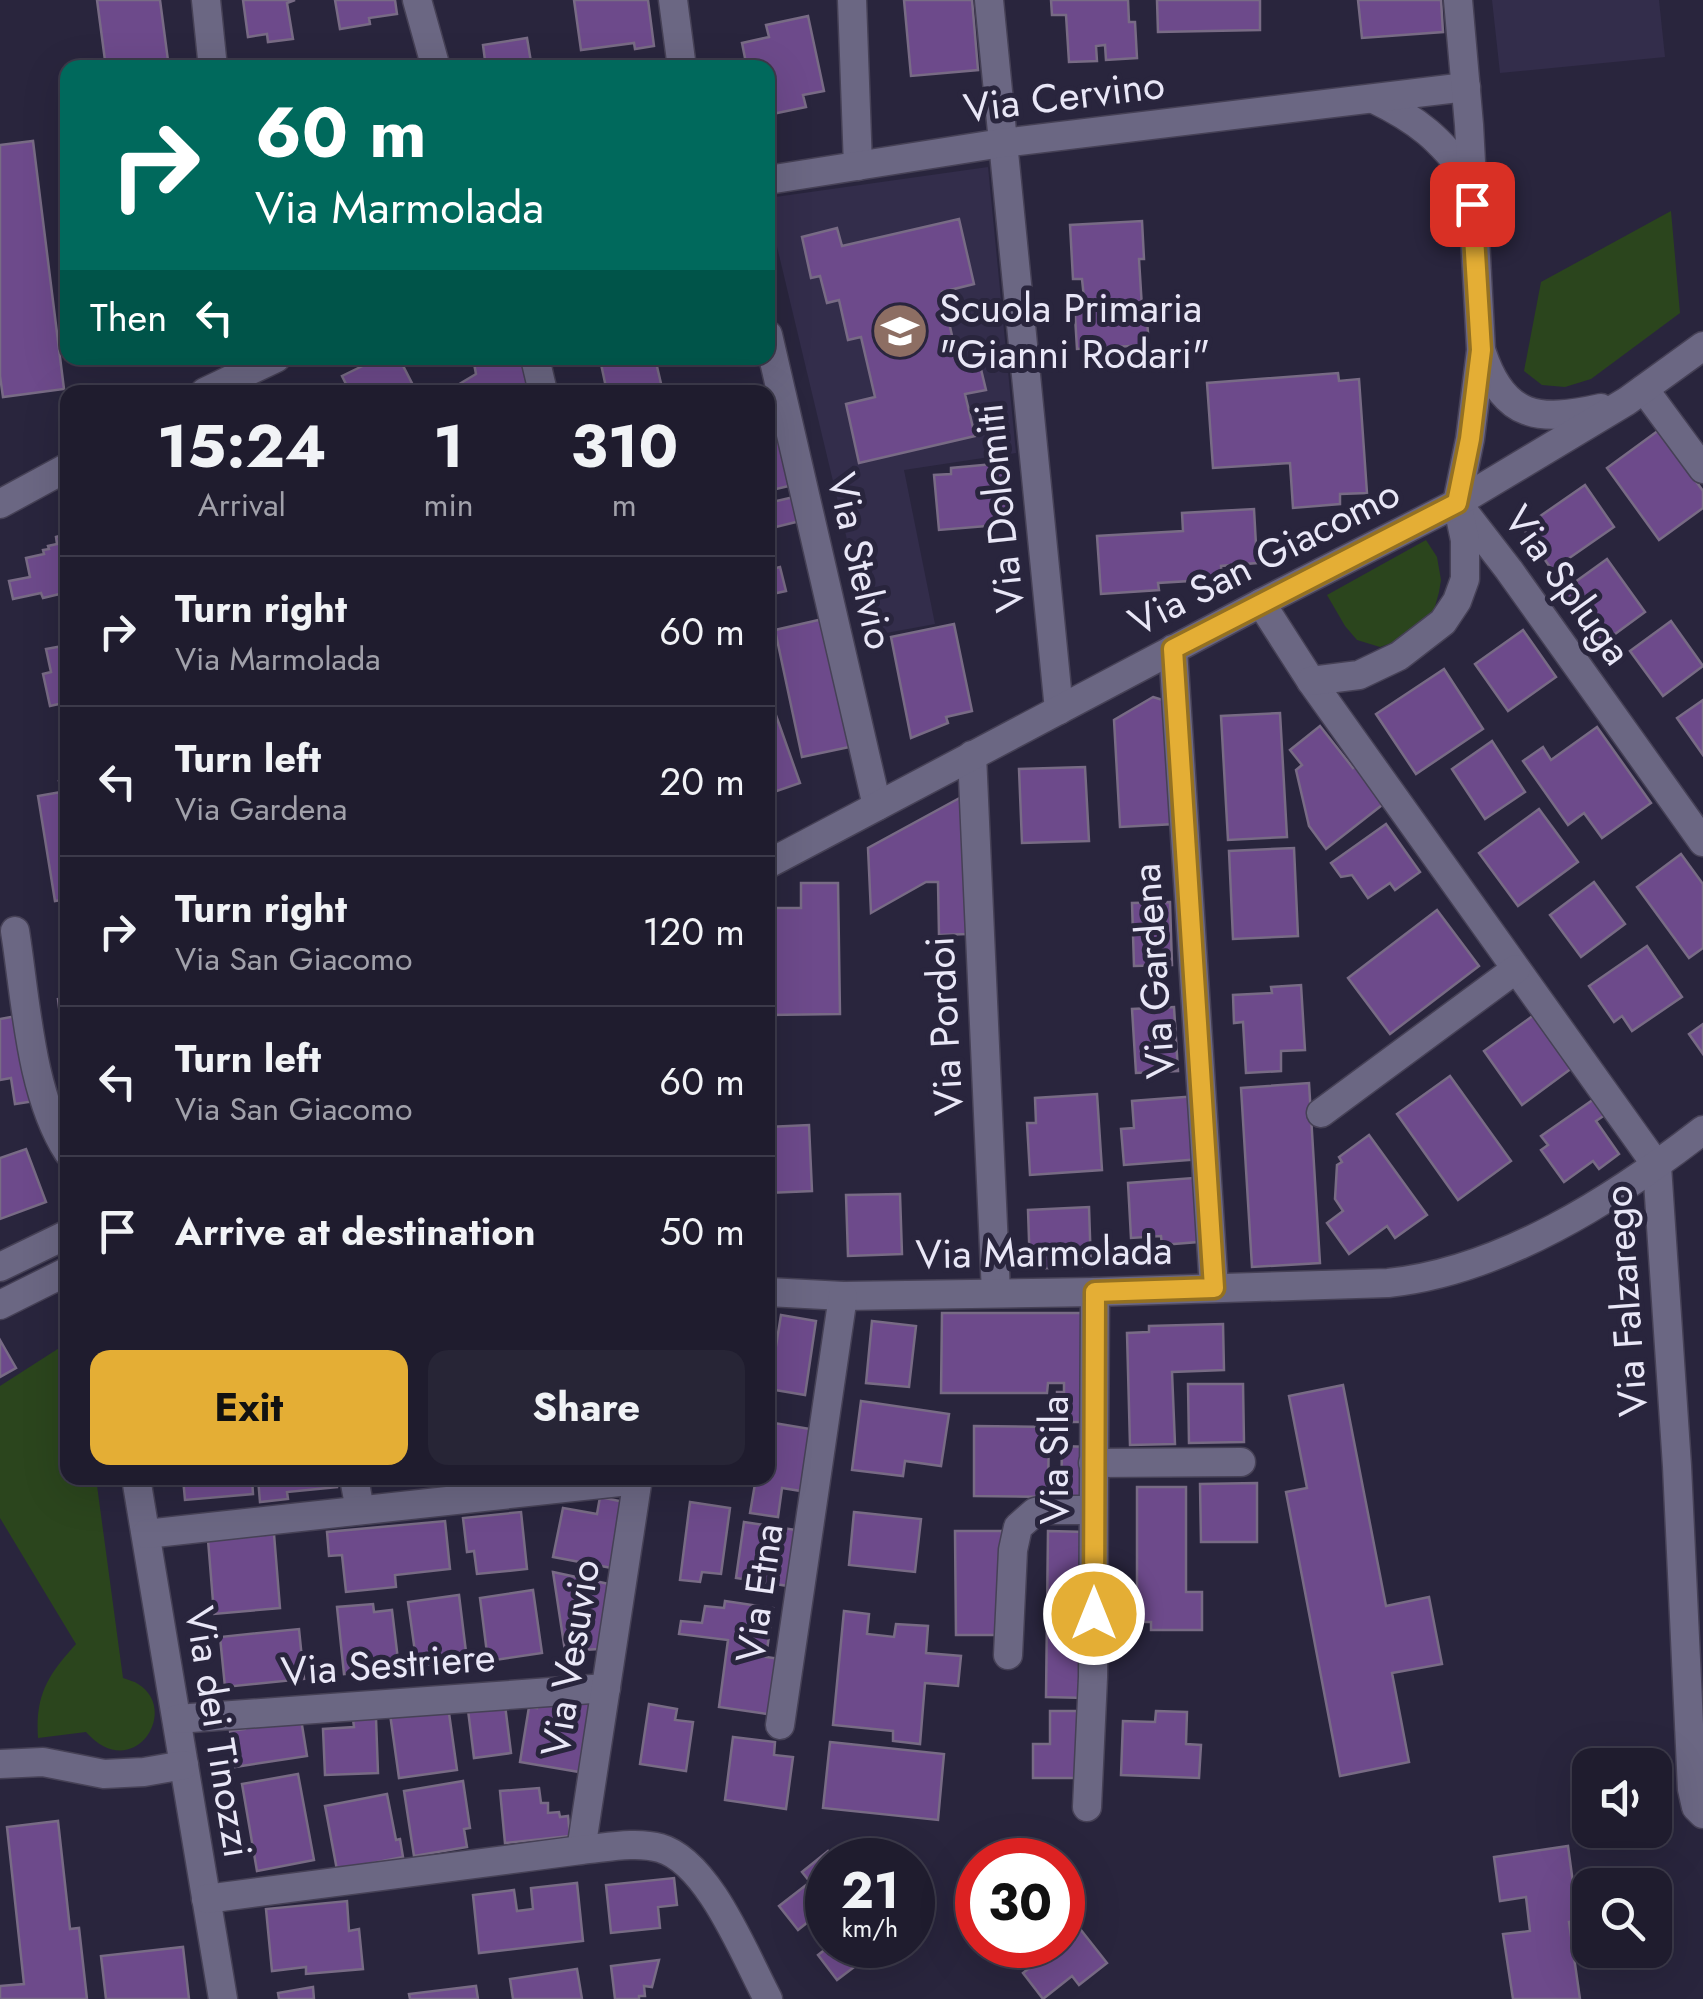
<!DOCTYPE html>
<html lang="en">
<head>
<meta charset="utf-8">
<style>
  :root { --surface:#1f1c2e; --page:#272536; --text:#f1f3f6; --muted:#a1a1aa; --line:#3c3a4a; --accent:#e4ae35 }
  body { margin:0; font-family:Jost,sans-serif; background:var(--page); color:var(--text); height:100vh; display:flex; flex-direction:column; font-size:38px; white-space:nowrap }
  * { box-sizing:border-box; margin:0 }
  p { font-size:32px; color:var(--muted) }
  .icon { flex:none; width:55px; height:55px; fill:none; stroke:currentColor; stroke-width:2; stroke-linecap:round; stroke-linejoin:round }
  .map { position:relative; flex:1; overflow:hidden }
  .drawer { position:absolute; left:60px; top:385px; width:715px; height:1100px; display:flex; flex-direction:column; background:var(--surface); border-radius:20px; box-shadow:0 10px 40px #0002,0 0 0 2px var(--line) }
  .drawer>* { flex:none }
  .hud { position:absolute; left:60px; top:60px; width:715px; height:305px; border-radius:20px; box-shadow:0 10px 40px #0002,0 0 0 2px var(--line); background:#00695c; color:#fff; overflow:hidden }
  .fabs { position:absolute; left:1572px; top:1748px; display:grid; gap:20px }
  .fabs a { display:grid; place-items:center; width:100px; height:100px; border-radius:20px; background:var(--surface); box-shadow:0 10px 40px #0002,0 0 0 2px var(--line); font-size:50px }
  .speed { position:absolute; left:805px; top:1838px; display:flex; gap:20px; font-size:50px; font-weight:700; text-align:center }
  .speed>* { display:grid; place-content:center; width:130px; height:130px; border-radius:50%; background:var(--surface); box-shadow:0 10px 40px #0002,0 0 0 2px var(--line); line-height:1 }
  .speed small { font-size:25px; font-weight:400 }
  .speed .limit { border:15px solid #d22; background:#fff; color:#111 }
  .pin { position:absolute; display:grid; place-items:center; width:85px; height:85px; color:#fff; margin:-42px; border-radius:20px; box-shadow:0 5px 15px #0006 }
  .me { position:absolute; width:110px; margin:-55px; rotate:0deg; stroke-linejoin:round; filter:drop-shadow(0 0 8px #0008) }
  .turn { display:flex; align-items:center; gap:35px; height:210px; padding:0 30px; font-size:45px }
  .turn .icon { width:130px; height:130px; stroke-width:2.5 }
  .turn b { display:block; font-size:70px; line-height:85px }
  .then { display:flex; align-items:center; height:95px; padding:0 30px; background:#0003; gap:20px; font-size:38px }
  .eta { display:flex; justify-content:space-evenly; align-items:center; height:170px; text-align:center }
  .eta b { font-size:60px; font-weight:700; line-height:70px }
  .cta { display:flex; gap:20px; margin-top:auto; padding:20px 30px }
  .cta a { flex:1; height:115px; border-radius:20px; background:var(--accent); color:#111; font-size:40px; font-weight:700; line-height:115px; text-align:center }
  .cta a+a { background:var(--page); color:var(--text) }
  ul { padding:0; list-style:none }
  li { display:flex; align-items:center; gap:30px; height:150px; padding:0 30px; border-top:2px solid var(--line) }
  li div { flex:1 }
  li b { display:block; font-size:38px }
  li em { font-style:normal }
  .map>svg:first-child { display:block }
</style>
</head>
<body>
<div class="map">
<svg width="1703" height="1999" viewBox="0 0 1703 1999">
  <rect width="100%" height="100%" fill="#29253d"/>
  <g fill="#332d4b">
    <polygon points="1492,0 1659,0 1665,57 1500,73"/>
    <polygon points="988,167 1016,453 904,470 935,624 870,636 768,209 768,198"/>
  </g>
  <g fill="#2b451d">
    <polygon points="1671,211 1680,313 1591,379 1565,387 1542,385 1524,371 1541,282"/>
    <polygon points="1426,540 1437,557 1441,580 1439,592 1433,614 1406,638 1380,647 1357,640 1345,626 1327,595"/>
    <path d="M67,1343L68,1478H96L123,1678C128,1680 134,1681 138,1684C181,1710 133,1785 86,1732L38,1738C35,1695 48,1675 76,1644L0,1518V1386Z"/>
  </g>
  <g fill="#6d4a8b" stroke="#786b85" stroke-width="2.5">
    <polygon points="97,0 160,0 169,68 106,68"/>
    <polygon points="243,0 295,0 287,3 293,39 268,42 267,34 248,37"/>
    <polygon points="335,0 395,0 397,14 369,18 370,24 340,29"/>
    <polygon points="574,0 648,0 654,46 635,49 634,43 581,50"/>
    <polygon points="904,0 972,0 978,70 911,76"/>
    <polygon points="1051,0 1128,0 1129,22 1135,22 1137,58 1106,60 1105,45 1096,46 1097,61 1069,62 1066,15 1052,15"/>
    <polygon points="1157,0 1260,0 1260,30 1158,32"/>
    <polygon points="1358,0 1441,0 1443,32 1362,38"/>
    <polygon points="808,16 824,91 803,95 806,107 768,115 768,68 747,68 742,43 769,37 766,25"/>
    <polygon points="527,38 532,68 486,68 483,45"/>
    <polygon points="33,141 64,389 3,397 0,376 0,145"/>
    <polygon points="959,219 974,284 942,292 959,366 979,361 986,390 965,394 975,436 859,463 846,404 875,397 861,337 848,340 839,300 827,303 820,276 811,278 802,237 837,228 842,246"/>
    <polygon points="1142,221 1144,259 1139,259 1142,308 1146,308 1149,345 1077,349 1074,299 1084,298 1082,279 1073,279 1070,225"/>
    <polygon points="379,358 399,358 416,391 412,392 350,392 342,376"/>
    <polygon points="473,358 525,358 531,385 504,392 446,392 476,374"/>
    <polygon points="629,358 655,358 663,392 607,392 601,364"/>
    <polygon points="1338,373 1339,381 1359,379 1367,493 1340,494 1340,504 1293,508 1290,463 1213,468 1207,383"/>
    <polygon points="1659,430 1703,491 1703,508 1659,540 1607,468"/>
    <polygon points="785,433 797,484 768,491 768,438"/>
    <polygon points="1004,463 1010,524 939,530 934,475 951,474 951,468"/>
    <polygon points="1585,485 1614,527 1552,570 1523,528"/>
    <polygon points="798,496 804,520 768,529 768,503"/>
    <polygon points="1254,509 1257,563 1221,566 1222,579 1158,583 1159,590 1101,594 1097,536 1183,531 1182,513"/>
    <polygon points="66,530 68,530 68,592 43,598 41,593 13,599 9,581 30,577 26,558 44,554 43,550 49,549 48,546 57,544 56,537 67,534"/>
    <polygon points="1607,559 1645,612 1596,648 1557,595"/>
    <polygon points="780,567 786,591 768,595 768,570"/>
    <polygon points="827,618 854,746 802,757 775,630"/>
    <polygon points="1671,621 1703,666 1663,696 1630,651"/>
    <polygon points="954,624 972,711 946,717 948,723 911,738 891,637"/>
    <polygon points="1523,630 1556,677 1508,711 1475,664"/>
    <polygon points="68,645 68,702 50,706 43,674 51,672 46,649"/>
    <polygon points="1444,669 1483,729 1416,774 1376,714"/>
    <polygon points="1153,697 1169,702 1175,824 1120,827 1114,720"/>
    <polygon points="1703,700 1703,755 1677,718"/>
    <polygon points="772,704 800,783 768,794 768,705"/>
    <polygon points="1280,713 1287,837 1228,840 1221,716"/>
    <polygon points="1320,726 1353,768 1357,765 1386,802 1326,849 1309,826 1296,770 1302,765 1290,750"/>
    <polygon points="1597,727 1651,803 1602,838 1584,813 1568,825 1523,761 1543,747 1551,760"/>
    <polygon points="1492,741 1525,792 1485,819 1452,769"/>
    <polygon points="1085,767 1089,841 1022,843 1019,769"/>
    <polygon points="68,779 68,899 55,901 38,796 61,792 59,781"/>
    <polygon points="965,795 967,934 939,935 938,882 926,882 871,913 868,848"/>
    <polygon points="1539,809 1578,862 1518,906 1479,853"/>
    <polygon points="1386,824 1420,872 1395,890 1390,883 1368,898 1352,875 1341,877 1331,863"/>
    <polygon points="1294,848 1298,936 1233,939 1229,851"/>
    <polygon points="1681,854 1703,884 1703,948 1689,958 1637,887"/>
    <polygon points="1594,882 1625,924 1581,957 1550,915"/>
    <polygon points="801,883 838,883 840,1014 768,1015 768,908 801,908"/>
    <polygon points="1170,902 1172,965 1134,966 1132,903"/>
    <polygon points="1437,910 1479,966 1390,1034 1348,978"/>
    <polygon points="1647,946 1682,997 1632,1031 1622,1016 1614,1022 1589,986"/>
    <polygon points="1301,985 1305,1050 1281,1051 1281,1071 1246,1073 1243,1022 1234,1023 1233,995 1272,993 1271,987"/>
    <polygon points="68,998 68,1081 58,999"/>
    <polygon points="1174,1007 1178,1071 1136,1073 1132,1009"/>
    <polygon points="22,1015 35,1101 15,1104 11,1078 0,1080 0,1019"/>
    <polygon points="1534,1015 1572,1068 1522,1105 1484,1051"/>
    <polygon points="1703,1024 1703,1054 1689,1034"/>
    <polygon points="1450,1076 1511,1161 1458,1200 1397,1114"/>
    <polygon points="1309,1083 1320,1263 1252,1267 1241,1088"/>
    <polygon points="1097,1094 1102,1170 1030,1175 1027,1123 1036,1123 1035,1098"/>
    <polygon points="1197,1096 1201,1159 1124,1165 1121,1129 1134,1128 1132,1101"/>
    <polygon points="1594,1099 1605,1115 1596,1121 1619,1154 1599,1169 1593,1161 1564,1182 1541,1150 1548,1145 1541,1136"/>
    <polygon points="809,1125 812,1191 768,1193 768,1127"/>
    <polygon points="1369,1135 1427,1215 1395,1238 1387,1226 1349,1254 1327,1223 1343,1211 1335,1199 1337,1165 1342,1162 1339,1157"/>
    <polygon points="26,1149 46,1202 0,1219 0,1158"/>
    <polygon points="1193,1178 1198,1242 1162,1245 1161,1236 1131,1238 1128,1183"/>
    <polygon points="900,1194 902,1254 848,1256 846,1195"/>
    <polygon points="1089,1207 1091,1266 1030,1269 1028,1210"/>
    <polygon points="942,1313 1090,1313 1089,1422 1057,1422 1057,1392 1064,1392 1064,1383 1048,1383 1047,1393 941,1393"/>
    <polygon points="781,1315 816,1321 805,1395 769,1389"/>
    <polygon points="872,1321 916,1326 909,1387 866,1383"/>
    <polygon points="1223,1324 1224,1370 1172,1372 1175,1444 1130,1445 1127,1333 1149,1332 1149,1326"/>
    <polygon points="0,1340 16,1368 0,1377"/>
    <polygon points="1188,1384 1243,1384 1244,1442 1189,1443"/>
    <polygon points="1343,1385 1386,1606 1429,1597 1442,1664 1392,1673 1409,1762 1340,1776 1286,1492 1307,1488 1289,1396"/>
    <polygon points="861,1401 949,1414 941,1466 905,1461 903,1476 852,1470"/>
    <polygon points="768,1422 816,1430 807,1492 782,1488 778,1517 750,1513 756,1478 768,1478"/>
    <polygon points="974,1426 1049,1427 1048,1497 974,1496"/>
    <polygon points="1062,1446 1089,1447 1088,1505 1061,1504"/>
    <polygon points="183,1478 252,1478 253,1494 185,1500"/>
    <polygon points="258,1478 337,1478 337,1487 287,1492 288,1499 260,1502"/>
    <polygon points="1257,1483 1257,1542 1201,1542 1200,1484"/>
    <polygon points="1137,1487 1186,1487 1186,1592 1202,1592 1202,1630 1151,1630 1151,1622 1137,1622"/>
    <polygon points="600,1497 629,1503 617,1569 553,1557 563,1508 597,1514"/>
    <polygon points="690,1502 730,1508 721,1574 702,1572 700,1582 680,1580"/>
    <polygon points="521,1512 527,1569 477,1574 474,1551 467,1552 463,1518"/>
    <polygon points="854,1512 921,1519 915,1572 849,1565"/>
    <polygon points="445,1521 450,1569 395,1575 396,1587 346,1592 342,1555 329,1556 327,1532"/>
    <polygon points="744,1522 796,1530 788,1586 736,1578"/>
    <polygon points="955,1531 1002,1531 1002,1635 956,1635"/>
    <polygon points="1048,1531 1088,1532 1086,1698 1046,1697"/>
    <polygon points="274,1534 280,1608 214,1614 208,1540"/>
    <polygon points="553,1572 609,1584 599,1649 565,1651"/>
    <polygon points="533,1590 542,1653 488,1661 480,1598"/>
    <polygon points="459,1595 467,1660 417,1666 408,1602"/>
    <polygon points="725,1601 773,1608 766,1657 781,1659 774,1715 719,1707 728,1640 679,1634 681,1621 702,1623 705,1606 724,1608"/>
    <polygon points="373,1604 374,1612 392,1610 399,1668 344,1674 337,1607"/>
    <polygon points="844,1611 869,1614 867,1634 894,1637 896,1624 928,1626 926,1653 961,1656 958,1686 925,1683 920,1744 893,1741 893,1731 833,1725"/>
    <polygon points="299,1629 304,1679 225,1687 220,1637"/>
    <polygon points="538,1700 597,1701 585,1773 520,1762 529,1707 537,1708"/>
    <polygon points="649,1704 677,1709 675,1720 693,1722 686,1771 640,1764"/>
    <polygon points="505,1705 511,1753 474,1758 468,1710"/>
    <polygon points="448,1706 457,1770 399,1778 390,1714"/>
    <polygon points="1050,1711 1085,1711 1085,1778 1033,1778 1033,1744 1050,1744"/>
    <polygon points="1156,1711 1187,1712 1186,1744 1201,1745 1199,1778 1121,1775 1123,1721 1155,1722"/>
    <polygon points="376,1718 378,1773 325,1775 323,1729 354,1727 353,1719"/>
    <polygon points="301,1719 307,1756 235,1767 230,1731 245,1729 245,1724"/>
    <polygon points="733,1737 775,1742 774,1755 793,1757 786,1809 725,1800"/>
    <polygon points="830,1742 944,1754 938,1820 823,1808"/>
    <polygon points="298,1774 314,1860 257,1871 242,1784"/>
    <polygon points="463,1781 470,1828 464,1829 467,1847 414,1856 404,1791"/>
    <polygon points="539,1788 541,1803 548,1803 548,1813 559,1812 560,1817 568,1816 570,1836 505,1843 500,1791"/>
    <polygon points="387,1794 396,1840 400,1839 403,1857 337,1870 325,1806"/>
    <polygon points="58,1821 70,1929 79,1928 87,1999 0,1999 0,1986 24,1984 7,1827"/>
    <polygon points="1568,1846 1578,1920 1569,1922 1580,1999 1513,1999 1503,1934 1530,1931 1526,1897 1500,1901 1494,1857"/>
    <polygon points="828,1851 835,1860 828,1860 828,1924 825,1921 814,1929 808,1922 798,1930 779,1906 810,1882 802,1872"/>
    <polygon points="674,1878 677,1905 658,1907 660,1928 611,1933 606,1885"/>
    <polygon points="577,1883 583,1941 479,1953 473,1895 514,1890 517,1911 533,1909 531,1888"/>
    <polygon points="347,1901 349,1931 359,1929 363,1969 306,1974 306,1967 272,1971 266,1909"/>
    <polygon points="1062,1906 1107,1963 1079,1985 1072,1976 1043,1999 1023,1973 1032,1966 1028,1960 1040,1950 1036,1945 1062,1945"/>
    <polygon points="828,1938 828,1945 901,1946 873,1967 866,1958 837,1980 818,1955 827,1948 822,1942"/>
    <polygon points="183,1947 189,1999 106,1999 101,1956"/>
    <polygon points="659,1960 652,1987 644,1986 645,1996 639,1996 639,1999 615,1999 611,1966"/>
    <polygon points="577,1969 582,1999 513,1999 510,1979"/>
    <polygon points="476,1986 478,1999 410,1999 409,1994"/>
    <polygon points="313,1987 314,1999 279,1999 278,1993"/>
  </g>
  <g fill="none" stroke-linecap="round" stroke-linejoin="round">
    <g stroke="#464156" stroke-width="31">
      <g id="minor">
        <polyline points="206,0 213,68"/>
        <polyline points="417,0 436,68"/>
        <polyline points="673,0 682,68"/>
        <polyline points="852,0 858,166"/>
        <polyline points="989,0 1059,710"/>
        <path d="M1374,99C1420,121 1439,139 1471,179"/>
        <polyline points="768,180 1002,143 1466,87"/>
        <polyline points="768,335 877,806"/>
        <path d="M1482,353C1504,419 1539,422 1601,408"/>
        <polyline points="535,358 543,392"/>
        <polyline points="1644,389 1703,469"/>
        <polyline points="205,392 276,358"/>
        <polyline points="0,504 68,467"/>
        <polyline points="1461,508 1509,570 1703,842"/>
        <polyline points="1261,603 1311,681 1657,1166 1677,1466 1692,1789 1696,1807 1703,1814"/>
        <polyline points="1173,649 1214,1288"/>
        <polyline points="1311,681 1359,675 1399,656 1443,622 1457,601 1465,579 1465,540 1457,503 1470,439 1481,350 1469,125 1458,0"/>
        <polyline points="972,755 996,1293"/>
        <polyline points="768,864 1261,603 1457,503 1627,401 1703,346"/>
        <path d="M15,931C26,1000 30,1093 68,1152"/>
        <polyline points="1321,1113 1516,969"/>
        <polyline points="0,1267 68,1234"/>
        <path d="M768,1292L843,1296L1095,1292L1388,1283C1502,1271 1614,1199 1703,1130"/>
        <polyline points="0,1305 68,1271"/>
        <polyline points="1093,1463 1241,1462"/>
        <polyline points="136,1478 223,1999"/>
        <polyline points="354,1478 360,1510"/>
        <polyline points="146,1534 638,1480"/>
        <polyline points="1008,1655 1013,1550 1018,1527 1035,1512 1045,1510 1093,1510"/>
        <polyline points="177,1719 606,1688"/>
        <polyline points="780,1725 843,1296"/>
        <polyline points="0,1764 43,1762 104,1774 144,1772 184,1765"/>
        <polyline points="1087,1807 1093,1677 1095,1292"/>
        <polyline points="581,1850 638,1478"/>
        <path d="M206,1899L581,1850C605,1848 635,1841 660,1848C709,1862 745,1956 768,1999"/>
      </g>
    </g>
    <use href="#minor" stroke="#6b6783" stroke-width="28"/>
  </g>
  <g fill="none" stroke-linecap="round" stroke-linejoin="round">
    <g stroke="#947122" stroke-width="25">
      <polyline id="route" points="1094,1614 1095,1292 1214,1288 1173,649 1457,503 1470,439 1481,350 1472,204"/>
    </g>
    <use href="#route" stroke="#e4ae35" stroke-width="18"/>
  </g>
  <defs>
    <g id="school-disc" transform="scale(2.875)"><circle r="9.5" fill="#8d6e63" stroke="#29253d"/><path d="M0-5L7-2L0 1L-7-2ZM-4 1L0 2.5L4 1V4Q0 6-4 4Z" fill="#fff"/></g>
  </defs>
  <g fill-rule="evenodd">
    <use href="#school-disc" x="900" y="331"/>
  </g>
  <g text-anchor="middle" stroke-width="10" stroke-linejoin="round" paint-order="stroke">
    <g font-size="40" fill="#e9e7f7" stroke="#29253d">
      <text transform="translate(1064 96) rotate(-7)" y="14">Via Cervino</text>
      <text transform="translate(999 508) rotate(-96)" y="14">Via Dolomiti</text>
      <text transform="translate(1264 557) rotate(-27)" y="14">Via San Giacomo</text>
      <text transform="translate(861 561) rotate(77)" y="14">Via Stelvio</text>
      <text transform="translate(1568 585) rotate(54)" y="14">Via Spluga</text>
      <text transform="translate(1153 971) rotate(-94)" y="14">Via Gardena</text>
      <text transform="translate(944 1026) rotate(-93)" y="14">Via Pordoi</text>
      <text transform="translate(1044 1252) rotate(-1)" y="14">Via Marmolada</text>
      <text transform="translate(1625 1301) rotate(-94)" y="14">Via Falzarego</text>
      <text transform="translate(1054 1460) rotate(-90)" y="14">Via Sila</text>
      <text transform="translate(759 1593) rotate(-82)" y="14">Via Etna</text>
      <text transform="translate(570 1658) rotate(-81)" y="14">Via Vesuvio</text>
      <text transform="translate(388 1664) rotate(-4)" y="14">Via Sestriere</text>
      <text transform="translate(219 1732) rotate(81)" y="14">Via dei Tinozzi</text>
    </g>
    <g font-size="40" fill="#e9e7f7" stroke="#29253d" text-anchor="start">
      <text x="939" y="322">Scuola Primaria<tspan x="939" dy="46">"Gianni Rodari"</tspan></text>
    </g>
  </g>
</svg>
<div class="fabs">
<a><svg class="icon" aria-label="sound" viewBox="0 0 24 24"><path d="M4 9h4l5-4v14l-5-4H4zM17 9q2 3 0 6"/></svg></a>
<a><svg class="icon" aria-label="search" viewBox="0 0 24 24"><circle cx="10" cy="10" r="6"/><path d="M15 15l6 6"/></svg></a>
</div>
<div class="speed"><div>21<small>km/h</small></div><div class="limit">30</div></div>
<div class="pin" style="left:1472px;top:204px;background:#d93025"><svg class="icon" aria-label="arrive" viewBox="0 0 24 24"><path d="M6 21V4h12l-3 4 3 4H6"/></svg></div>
<svg class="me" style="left:1094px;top:1614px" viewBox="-20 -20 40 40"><circle r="17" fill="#e4ae35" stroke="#fff" stroke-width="3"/><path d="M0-11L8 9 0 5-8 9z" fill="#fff"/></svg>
<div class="hud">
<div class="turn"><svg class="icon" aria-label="right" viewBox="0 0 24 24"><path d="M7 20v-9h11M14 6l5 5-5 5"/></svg><div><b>60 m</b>Via Marmolada</div></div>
<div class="then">Then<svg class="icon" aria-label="left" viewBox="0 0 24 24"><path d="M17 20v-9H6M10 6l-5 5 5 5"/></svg></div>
</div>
<section class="drawer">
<div class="eta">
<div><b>15:24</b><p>Arrival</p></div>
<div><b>1</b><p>min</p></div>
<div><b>310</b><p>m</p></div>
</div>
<ul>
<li><svg class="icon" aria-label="right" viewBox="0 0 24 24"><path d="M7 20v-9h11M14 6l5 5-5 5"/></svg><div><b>Turn right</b><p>Via Marmolada</p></div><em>60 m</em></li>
<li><svg class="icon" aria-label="left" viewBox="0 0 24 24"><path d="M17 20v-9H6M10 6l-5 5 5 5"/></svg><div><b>Turn left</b><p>Via Gardena</p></div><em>20 m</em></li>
<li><svg class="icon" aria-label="right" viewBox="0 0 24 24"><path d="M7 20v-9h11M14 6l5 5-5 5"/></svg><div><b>Turn right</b><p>Via San Giacomo</p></div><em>120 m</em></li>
<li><svg class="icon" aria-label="left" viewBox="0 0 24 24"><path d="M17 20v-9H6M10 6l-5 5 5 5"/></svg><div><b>Turn left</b><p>Via San Giacomo</p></div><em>60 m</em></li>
<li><svg class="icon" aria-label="arrive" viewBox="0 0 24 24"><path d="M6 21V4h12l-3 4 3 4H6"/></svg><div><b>Arrive at destination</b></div><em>50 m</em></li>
</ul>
<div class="cta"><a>Exit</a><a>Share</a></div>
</section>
</div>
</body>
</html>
